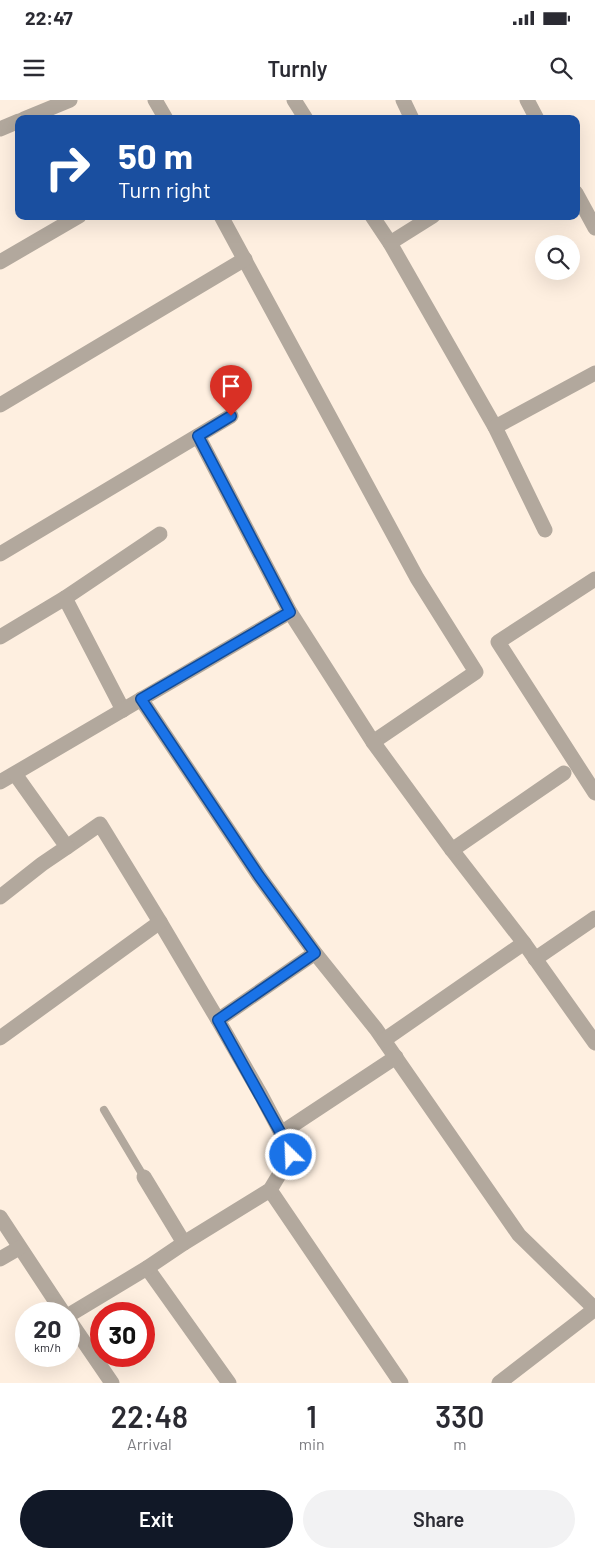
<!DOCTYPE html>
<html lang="en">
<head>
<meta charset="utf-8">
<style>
  :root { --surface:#fff; --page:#f2f2f3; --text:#2b2b33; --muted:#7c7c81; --accent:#111827 }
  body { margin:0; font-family:Barlow,sans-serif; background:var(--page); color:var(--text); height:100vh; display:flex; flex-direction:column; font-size:19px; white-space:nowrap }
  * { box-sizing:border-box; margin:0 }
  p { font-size:16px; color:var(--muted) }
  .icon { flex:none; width:28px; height:28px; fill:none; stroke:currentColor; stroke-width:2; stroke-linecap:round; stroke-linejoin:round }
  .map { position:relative; height:1283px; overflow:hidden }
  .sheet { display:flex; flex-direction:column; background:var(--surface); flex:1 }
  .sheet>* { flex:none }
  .banner { position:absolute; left:15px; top:15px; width:565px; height:105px; border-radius:10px; box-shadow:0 5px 20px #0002; background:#1a4fa0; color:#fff; overflow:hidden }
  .tools { position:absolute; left:535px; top:135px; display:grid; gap:10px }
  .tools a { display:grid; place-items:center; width:45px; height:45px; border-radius:50%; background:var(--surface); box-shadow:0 5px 20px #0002; font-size:25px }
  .speed { position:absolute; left:15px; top:1202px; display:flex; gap:10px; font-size:25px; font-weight:700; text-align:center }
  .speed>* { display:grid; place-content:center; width:65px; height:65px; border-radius:50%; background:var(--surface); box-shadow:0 5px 20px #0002; line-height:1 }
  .speed small { font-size:12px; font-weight:400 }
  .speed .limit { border:8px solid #d22; background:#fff; color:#111 }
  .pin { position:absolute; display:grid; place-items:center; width:42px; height:42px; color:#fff; margin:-51px -21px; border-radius:50% 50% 50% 0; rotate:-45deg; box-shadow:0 0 5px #0007 }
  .pin .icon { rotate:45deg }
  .me { position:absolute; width:55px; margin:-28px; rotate:336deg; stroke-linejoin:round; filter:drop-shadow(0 0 4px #0008) }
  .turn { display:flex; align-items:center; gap:18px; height:105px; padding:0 20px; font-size:22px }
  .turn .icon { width:65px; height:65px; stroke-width:2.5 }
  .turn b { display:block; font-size:35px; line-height:42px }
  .eta { display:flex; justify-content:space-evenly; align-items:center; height:85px; text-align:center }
  .eta b { font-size:30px; font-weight:600; line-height:35px }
  .action { display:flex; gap:10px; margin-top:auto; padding:10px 20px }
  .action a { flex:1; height:58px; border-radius:30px; background:var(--accent); color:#fff; font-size:20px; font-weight:600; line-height:58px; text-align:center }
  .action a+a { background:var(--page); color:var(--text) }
  .status { display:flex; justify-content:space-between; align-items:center; height:35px; padding:0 25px; background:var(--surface); direction:ltr }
  .status svg { height:14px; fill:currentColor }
  header { display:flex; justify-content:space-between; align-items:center; height:65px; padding:0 20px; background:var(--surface); font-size:22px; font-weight:600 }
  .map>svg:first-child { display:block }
</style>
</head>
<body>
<div class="status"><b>22:47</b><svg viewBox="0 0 49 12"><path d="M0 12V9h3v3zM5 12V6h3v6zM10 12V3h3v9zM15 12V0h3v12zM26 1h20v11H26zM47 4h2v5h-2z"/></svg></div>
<header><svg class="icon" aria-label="menu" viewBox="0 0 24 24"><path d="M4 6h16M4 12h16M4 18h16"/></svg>Turnly<svg class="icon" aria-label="search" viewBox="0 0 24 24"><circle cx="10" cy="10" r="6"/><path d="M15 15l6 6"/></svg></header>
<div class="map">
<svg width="595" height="1283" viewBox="0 0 595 1283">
  <rect width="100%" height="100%" fill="#feefe0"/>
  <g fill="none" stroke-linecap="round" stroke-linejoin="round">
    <polyline stroke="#b2a89d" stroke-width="8" points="104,1010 144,1077"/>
    <g stroke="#b2a89d" stroke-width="15">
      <polyline points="155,0 166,19"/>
      <polyline points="294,0 306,19"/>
      <polyline points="403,0 412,19"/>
      <polyline points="527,0 537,19"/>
      <polyline points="24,19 70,0"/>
      <polyline points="0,29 19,21"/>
      <polyline points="576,93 595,128"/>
      <polyline points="221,116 417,478 476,572 373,642"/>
      <polyline points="372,116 390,143 495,327 545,430"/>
      <polyline points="390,143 433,116"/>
      <polyline points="0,162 79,116"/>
      <polyline points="0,305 245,159"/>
      <polyline points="495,327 595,273"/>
      <polyline points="198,336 290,512 373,642 452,750 524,843"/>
      <polyline points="0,454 231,316"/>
      <polyline points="595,479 498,542 595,693"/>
      <polyline points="65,498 160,434"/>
      <polyline points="0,537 65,498 123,610"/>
      <polyline points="141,599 259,776 315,853 376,929 519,1135 595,1209"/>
      <polyline points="0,682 290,512"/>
      <polyline points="67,747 100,724 160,822 218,920 315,853"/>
      <polyline points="452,750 564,673"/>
      <polyline points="0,797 42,764 67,747 15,674"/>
      <polyline points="535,859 595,818"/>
      <polyline points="0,938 160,822"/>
      <polyline points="384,940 524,843 595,943"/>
      <polyline points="281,1033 396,957"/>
      <polyline points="144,1077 184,1143"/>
      <polyline points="270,1090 401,1283"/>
      <polyline points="0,1117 64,1214"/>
      <polyline points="0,1159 19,1148"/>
      <polyline points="147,1168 229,1283"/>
      <polyline points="69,1215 147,1168 184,1143 270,1090 291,1055 289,1048 261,995 218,920"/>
      <polyline points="69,1220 112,1283"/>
      <polyline points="499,1283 595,1209"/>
    </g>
  </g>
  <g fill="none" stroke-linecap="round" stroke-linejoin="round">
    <g stroke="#114b97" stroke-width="12">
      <polyline id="route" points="231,316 198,336 290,512 141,599 259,776 315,853 218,920 289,1048 291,1055"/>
    </g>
    <use href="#route" stroke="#1a73e8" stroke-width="9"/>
  </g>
</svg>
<div class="tools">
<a><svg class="icon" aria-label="search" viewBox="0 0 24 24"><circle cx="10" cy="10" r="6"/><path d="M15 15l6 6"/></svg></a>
</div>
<div class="speed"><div>20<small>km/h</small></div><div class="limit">30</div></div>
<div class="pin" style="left:231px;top:316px;background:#d93025"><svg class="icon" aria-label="arrive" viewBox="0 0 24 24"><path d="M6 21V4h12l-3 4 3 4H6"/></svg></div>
<svg class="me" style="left:291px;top:1055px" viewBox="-20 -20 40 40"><circle r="17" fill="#1a73e8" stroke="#fff" stroke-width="3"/><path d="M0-11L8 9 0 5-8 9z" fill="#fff"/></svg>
<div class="banner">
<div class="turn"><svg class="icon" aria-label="right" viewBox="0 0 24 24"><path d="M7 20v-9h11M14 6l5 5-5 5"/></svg><div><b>50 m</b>Turn right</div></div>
</div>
</div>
<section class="sheet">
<div class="eta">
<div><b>22:48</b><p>Arrival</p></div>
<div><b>1</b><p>min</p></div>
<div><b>330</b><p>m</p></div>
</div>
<div class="action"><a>Exit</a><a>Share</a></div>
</section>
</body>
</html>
